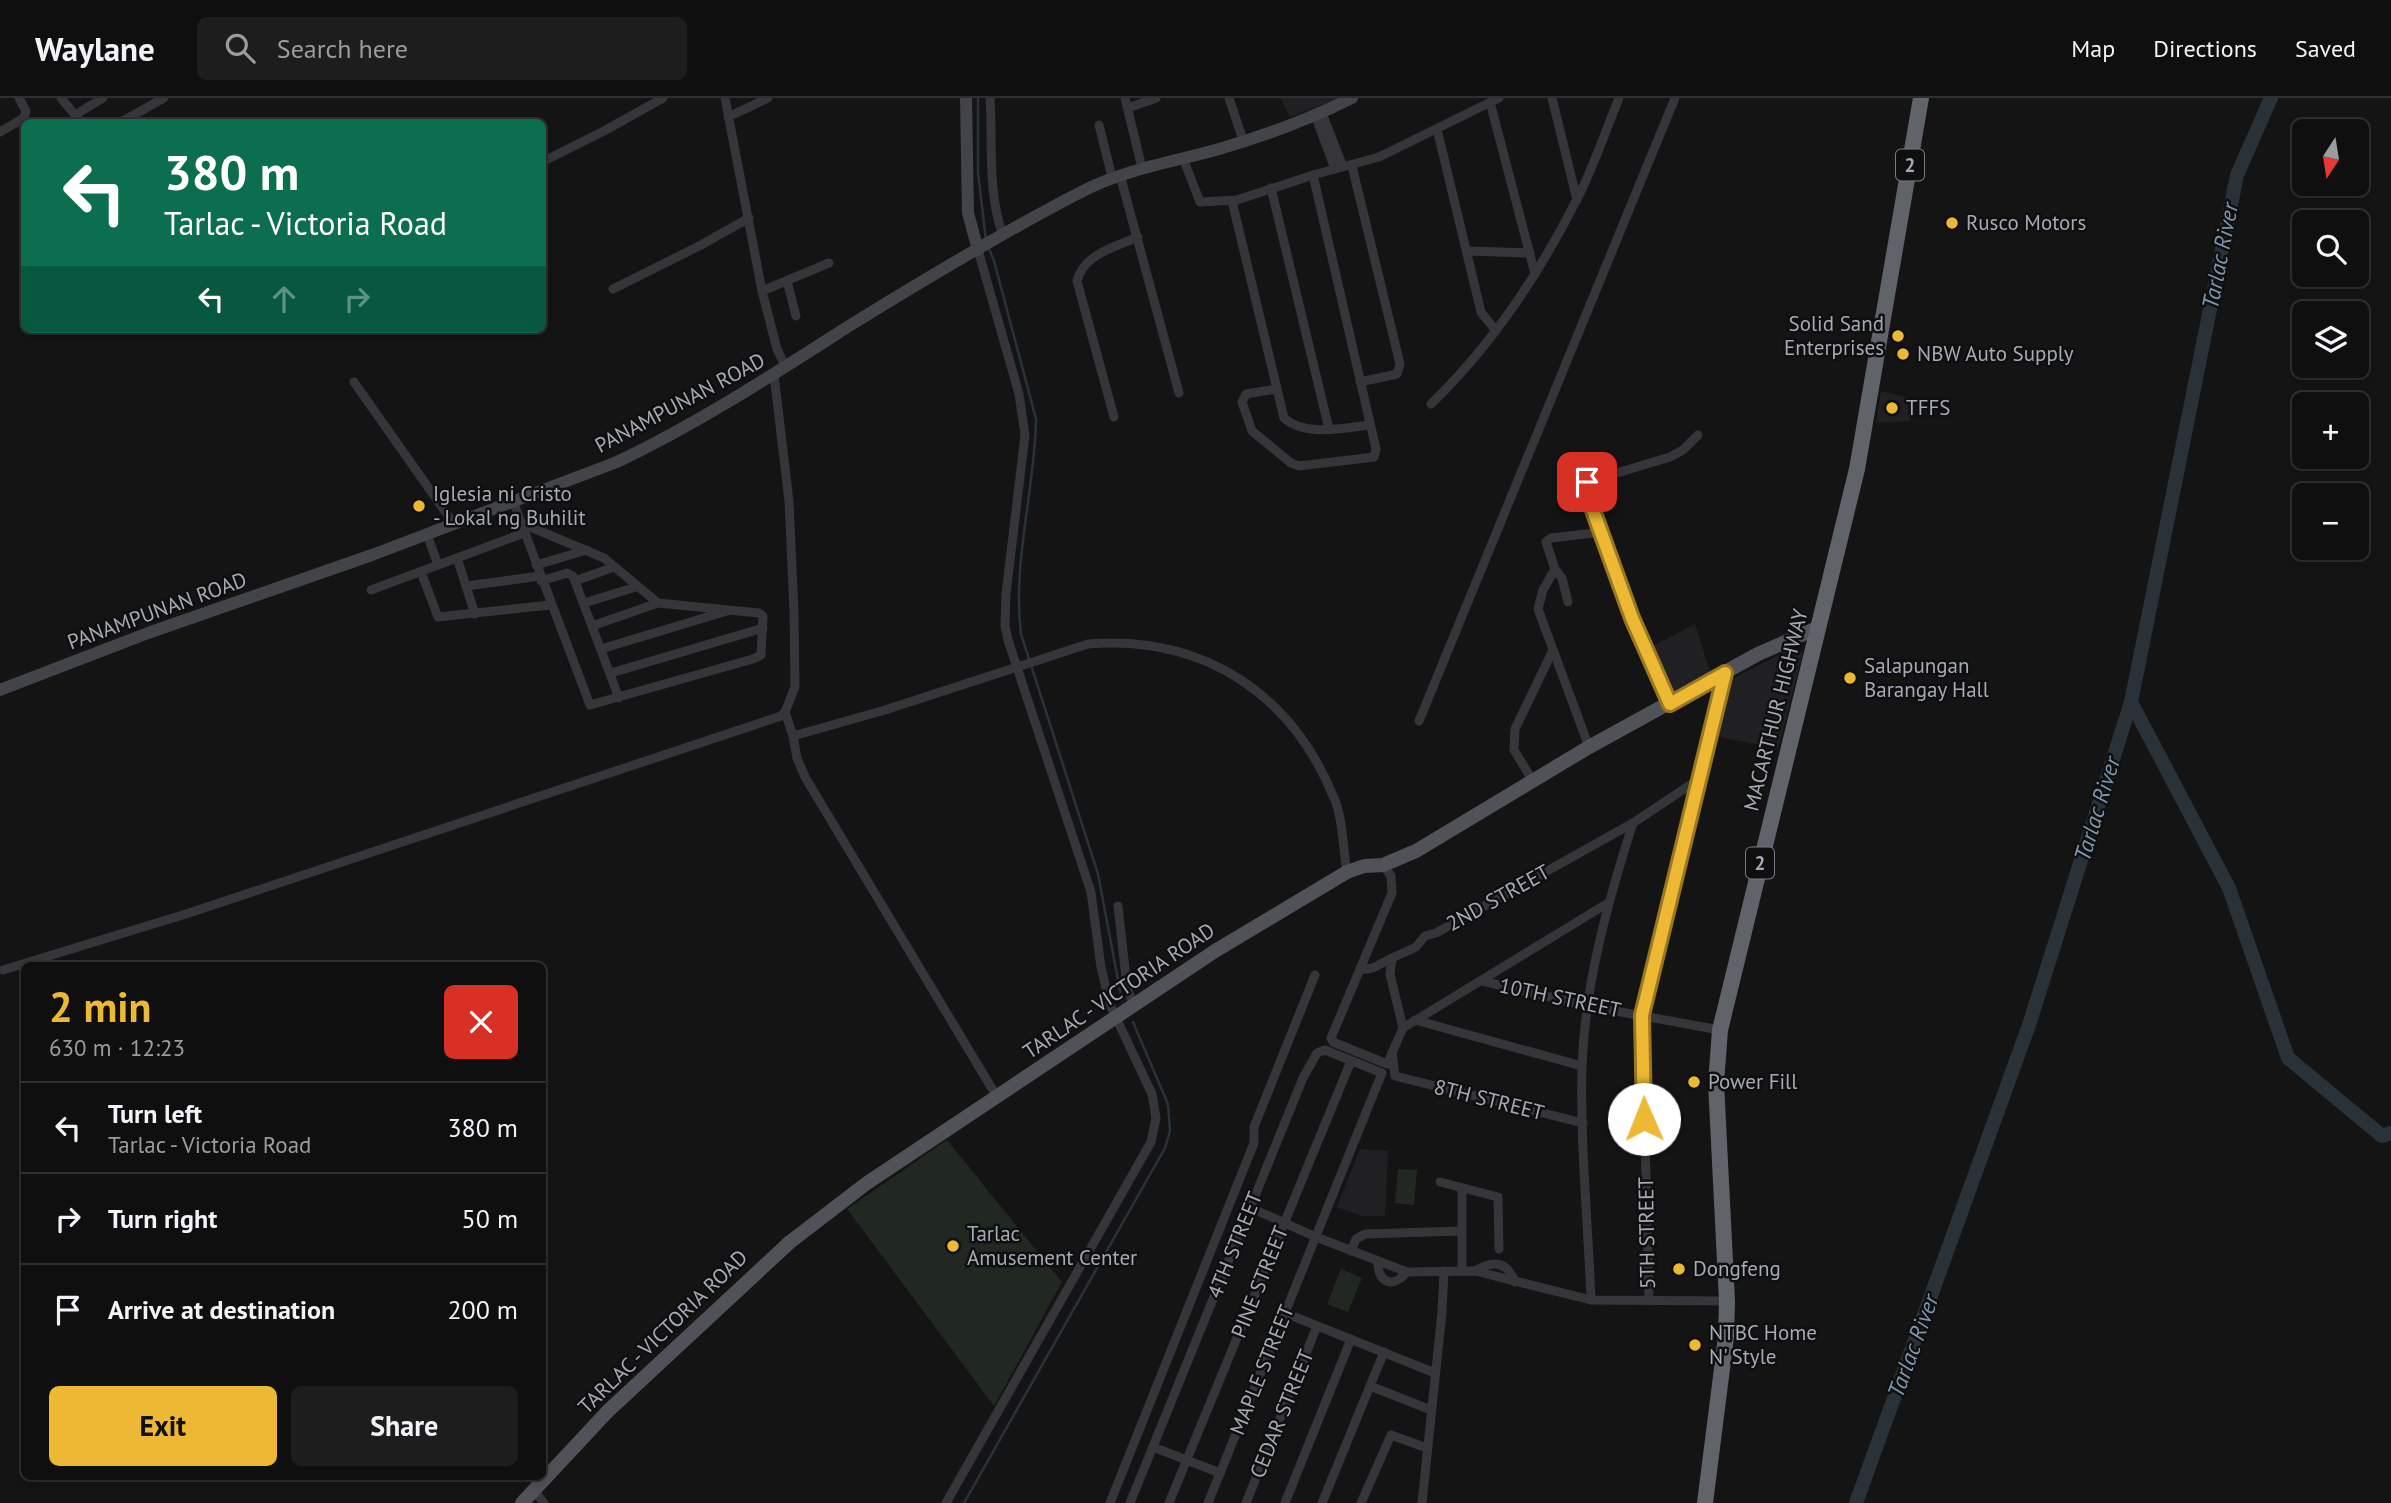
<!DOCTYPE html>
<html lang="en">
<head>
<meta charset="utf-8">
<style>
  :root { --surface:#0f0f10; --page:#1d1d1e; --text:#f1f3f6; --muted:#9b9c9f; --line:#2f2f30; --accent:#edb834 }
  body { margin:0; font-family:"PT Sans",sans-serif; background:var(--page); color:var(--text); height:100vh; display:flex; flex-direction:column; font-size:26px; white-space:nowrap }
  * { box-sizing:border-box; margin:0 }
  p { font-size:23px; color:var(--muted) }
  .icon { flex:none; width:38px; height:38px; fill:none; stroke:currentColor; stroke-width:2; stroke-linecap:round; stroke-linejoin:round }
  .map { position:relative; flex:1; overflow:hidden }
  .details { position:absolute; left:21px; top:864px; width:525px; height:518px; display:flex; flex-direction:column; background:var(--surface); border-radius:10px; box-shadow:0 4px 10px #0003,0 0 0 2px var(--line) }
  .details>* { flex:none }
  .banner { position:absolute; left:21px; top:21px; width:525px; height:214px; border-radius:10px; box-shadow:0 4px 10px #0003,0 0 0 2px var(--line); background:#0b6e4f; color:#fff; overflow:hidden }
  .needle { width:46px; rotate:192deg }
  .tools { position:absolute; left:2292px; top:21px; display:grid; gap:14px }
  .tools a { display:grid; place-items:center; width:77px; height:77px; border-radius:10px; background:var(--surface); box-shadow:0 4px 10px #0003,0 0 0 2px var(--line); font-size:35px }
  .pin { position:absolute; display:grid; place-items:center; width:60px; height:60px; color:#fff; margin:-30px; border-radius:14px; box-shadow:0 4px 10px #0006 }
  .me { position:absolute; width:77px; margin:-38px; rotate:359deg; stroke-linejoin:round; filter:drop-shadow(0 0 5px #0008) }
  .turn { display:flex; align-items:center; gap:24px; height:147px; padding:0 28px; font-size:32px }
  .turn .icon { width:91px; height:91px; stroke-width:2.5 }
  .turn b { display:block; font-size:49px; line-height:60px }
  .lanes { display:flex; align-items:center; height:66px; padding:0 28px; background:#0003; justify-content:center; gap:35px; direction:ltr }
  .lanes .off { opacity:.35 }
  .round { display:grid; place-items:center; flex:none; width:74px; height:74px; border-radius:10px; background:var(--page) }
  .head { display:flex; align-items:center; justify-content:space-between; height:119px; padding:0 28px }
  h1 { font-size:42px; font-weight:700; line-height:52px; color:var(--accent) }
  .action { display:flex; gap:14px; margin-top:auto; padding:14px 28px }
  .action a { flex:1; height:80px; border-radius:10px; background:var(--accent); color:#111; font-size:28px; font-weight:700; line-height:80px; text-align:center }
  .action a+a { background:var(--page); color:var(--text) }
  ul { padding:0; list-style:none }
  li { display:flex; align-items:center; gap:21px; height:91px; padding:0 28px; border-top:2px solid var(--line) }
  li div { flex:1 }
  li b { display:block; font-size:26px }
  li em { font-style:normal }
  header { display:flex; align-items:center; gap:42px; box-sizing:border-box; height:98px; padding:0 35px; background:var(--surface); border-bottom:2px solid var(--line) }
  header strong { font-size:33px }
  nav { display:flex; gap:38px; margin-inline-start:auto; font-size:24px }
  .search { width:490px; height:63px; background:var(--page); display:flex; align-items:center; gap:18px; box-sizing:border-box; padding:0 24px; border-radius:10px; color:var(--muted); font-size:26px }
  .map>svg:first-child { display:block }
</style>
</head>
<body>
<header>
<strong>Waylane</strong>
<div class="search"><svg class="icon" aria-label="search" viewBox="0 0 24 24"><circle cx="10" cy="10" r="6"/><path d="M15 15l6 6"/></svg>Search here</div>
<nav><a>Map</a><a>Directions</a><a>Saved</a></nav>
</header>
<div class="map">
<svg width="2391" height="1405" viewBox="0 0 2391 1405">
  <rect width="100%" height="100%" fill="#141415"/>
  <g fill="#202022">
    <polygon points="1280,0 1341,0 1290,19"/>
    <polygon points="1881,293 1914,301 1910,323 1876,325"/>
    <polygon points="1695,526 1711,577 1668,600 1649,550"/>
    <polygon points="1790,551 1803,554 1778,651 1716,638 1728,583"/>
    <polygon points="1360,1051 1388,1053 1385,1118 1362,1118 1337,1109"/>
  </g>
  <g fill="#202821">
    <polygon points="947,1042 1062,1184 994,1308 847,1111"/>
    <polygon points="1398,1071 1417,1072 1414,1107 1395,1105"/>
    <polygon points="1341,1171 1362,1180 1348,1214 1327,1206"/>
  </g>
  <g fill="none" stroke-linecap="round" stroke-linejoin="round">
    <g stroke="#2a3239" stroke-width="2.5">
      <polyline points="978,0 978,75 986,142"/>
      <path d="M988,148L994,163L1036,321C1035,392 1012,464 1021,536L1098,776L1122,903"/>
      <polyline points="964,1405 1165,1050 1170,1033 1168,1006 1133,924"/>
    </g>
    <g stroke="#2a3239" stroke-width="14">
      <polyline points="2131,604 2229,790 2288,960 2382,1038 2391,1035"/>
      <polyline points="1856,1405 2029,927 2131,604 2237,77 2271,0"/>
    </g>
    <g stroke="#35353a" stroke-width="9">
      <polyline points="61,0 81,24"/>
      <polyline points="725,0 762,193 777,251 786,270"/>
      <path d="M990,0C993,46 987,93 1003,138"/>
      <polyline points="1125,0 1142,70"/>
      <polyline points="1229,0 1243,42"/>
      <polyline points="1552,0 1577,102"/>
      <polyline points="1490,4 1535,176"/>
      <polyline points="1128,10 1156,0"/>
      <polyline points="1322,15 1343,69"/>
      <polyline points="75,17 103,0"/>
      <polyline points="1315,17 1335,71"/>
      <polyline points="728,19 768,0"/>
      <polyline points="121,24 164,0"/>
      <polyline points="1099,27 1112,79"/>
      <polyline points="1437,31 1481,214 1496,233"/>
      <polyline points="0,34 24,20 26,13 19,0"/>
      <polyline points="1183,60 1200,104 1237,102 1313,77 1379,59 1499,0"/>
      <polyline points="542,64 604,33 663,0"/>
      <polyline points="1352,68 1400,266 1397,276 1360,284"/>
      <polyline points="1120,77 1179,295"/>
      <polyline points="1271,90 1329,331"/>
      <path d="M1232,103L1284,320C1305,339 1344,330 1369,327"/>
      <polyline points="1467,153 1530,155"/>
      <polyline points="787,183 796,218"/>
      <polyline points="613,191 701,147 749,120"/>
      <polyline points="762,193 829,165"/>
      <polyline points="354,284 454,426"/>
      <polyline points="1277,291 1246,296 1242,304 1252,333 1291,365 1299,368 1374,359 1376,351 1313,77"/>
      <path d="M1431,306C1491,248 1538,178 1576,103C1593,71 1605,34 1619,0"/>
      <path d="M1114,319L1077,183C1084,156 1115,149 1138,139"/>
      <polyline points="513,403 590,607 753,561 761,557 763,518 759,515 658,505 604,460 521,425"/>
      <polyline points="427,436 438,467"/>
      <polyline points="457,460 475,516"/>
      <polyline points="536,467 587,452"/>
      <polyline points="1555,471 1543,492 1538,511 1589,649"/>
      <polyline points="421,474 438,519 550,507"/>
      <polyline points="541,483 567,475 573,478 619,600"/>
      <polyline points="575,483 614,469"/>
      <polyline points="467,488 540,478"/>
      <polyline points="371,492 524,435"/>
      <polyline points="1568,504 1562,480 1555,471 1546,444 1551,440 1603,434"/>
      <polyline points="584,505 636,489"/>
      <polyline points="592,528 658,505"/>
      <polyline points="601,551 727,513"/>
      <polyline points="611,575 763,530"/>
      <polyline points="1670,606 1632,520 1585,387 1587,384 1670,359 1683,352 1698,337"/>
      <path d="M785,614L793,638L885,612L1088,546C1202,537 1291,594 1334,700C1343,720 1343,752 1347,774"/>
      <polyline points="1419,623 1675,0"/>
      <polyline points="793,638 797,660 805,679 997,999"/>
      <polyline points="1533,683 1514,652 1515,631 1553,552"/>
      <polyline points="1383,767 1391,778 1392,795 1331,940 1333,944 1387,966 1403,930 1390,876 1392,860 1416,849 1425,838 1436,835 1633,725 1699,681"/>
      <polyline points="1118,808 1127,889 1134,909"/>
      <polyline points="3,872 189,815 781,618 785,614 795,589 794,513 789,403 774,277"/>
      <polyline points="1360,872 1373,870 1392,860"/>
      <polyline points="1482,883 1588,908 1720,932"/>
      <polyline points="1415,922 1582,968"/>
      <polyline points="1403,930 1608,805"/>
      <polyline points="1392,954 1395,978 1583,1025"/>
      <polyline points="1440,1084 1498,1099 1499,1151"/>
      <polyline points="1462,1090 1462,1172"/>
      <polyline points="1251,1110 1316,1139 1407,1174 1475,1173 1591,1202 1727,1203"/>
      <polyline points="1351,1153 1356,1141 1365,1136 1461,1133"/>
      <path d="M1378,1164C1378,1185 1393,1191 1407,1174"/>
      <path d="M1475,1173C1493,1162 1507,1163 1515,1184"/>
      <path d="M1591,1202C1588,1124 1580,1046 1582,968C1585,885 1608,803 1633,725"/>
      <polyline points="1649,1202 1642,917 1725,575"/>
      <polyline points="1285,1215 1435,1275"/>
      <polyline points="1370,1288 1431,1312"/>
      <polyline points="1153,1349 1220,1375"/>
      <polyline points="534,1393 544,1405"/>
      <polyline points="946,1405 1151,1044 1156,1020 1152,996 1110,907 1101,869 1091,794 1008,542 1005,528 1006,496 1025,337 1019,296 978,152"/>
      <polyline points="1110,1405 1254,1045 1254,1029 1315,877"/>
      <polyline points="1130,1405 1303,980 1317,955 1325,952 1382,975 1208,1405"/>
      <polyline points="1169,1405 1351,963"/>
      <polyline points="1246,1405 1317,1228"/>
      <polyline points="1285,1405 1351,1241"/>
      <polyline points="1322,1405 1384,1254"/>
      <polyline points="1361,1405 1391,1337 1427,1350"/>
      <polyline points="1422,1405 1442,1214 1444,1173"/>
    </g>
    <g stroke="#43444a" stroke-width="12">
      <polyline points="966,0 968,115 978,152"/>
      <path d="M0,592L148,535L372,457L617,364C697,326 774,276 849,228C925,181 1003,134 1083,93C1126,71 1173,64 1219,51C1264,38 1310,21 1352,0"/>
    </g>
    <polyline stroke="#515259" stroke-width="14" points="522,1405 608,1313 790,1144 867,1085 1215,853 1347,774 1364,768 1383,767 1416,753 1589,649 1758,556 1817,530"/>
    <polyline stroke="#61636b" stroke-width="16" points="1705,1405 1726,1239 1727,1203 1716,985 1720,932 1857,371 1921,0"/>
  </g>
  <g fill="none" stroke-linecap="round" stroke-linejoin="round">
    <g stroke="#9a7822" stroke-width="18">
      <polyline id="route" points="1587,384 1586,393 1632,520 1670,606 1725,575 1642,917 1644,1021"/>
    </g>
    <use href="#route" stroke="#edb834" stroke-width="12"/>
  </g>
  <g fill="#edb834" stroke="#0f0f10" stroke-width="2.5">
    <circle cx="1952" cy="125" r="7"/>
    <circle cx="1898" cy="238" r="7"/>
    <circle cx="1903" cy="256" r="7"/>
    <circle cx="1892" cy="310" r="7"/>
    <circle cx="419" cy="408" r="7"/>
    <circle cx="1850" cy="580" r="7"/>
    <circle cx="1694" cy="984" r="7"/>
    <circle cx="953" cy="1148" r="7"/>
    <circle cx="1679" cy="1171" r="7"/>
    <circle cx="1695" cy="1247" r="7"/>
  </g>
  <g text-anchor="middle" stroke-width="5" stroke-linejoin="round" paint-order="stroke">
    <g fill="#0f0f10" stroke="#797c84" stroke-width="2">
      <rect x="1896" y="51.5" width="28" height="31" rx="5"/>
      <rect x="1746" y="749.5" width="28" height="31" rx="5"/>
    </g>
    <g font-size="19" font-weight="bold" fill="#a6aab5">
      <text x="1910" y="74">2</text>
      <text x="1760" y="772">2</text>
    </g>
    <g font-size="21" fill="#a6aab5" stroke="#0f0f10" text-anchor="start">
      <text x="1966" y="132">Rusco Motors</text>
      <text x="1884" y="233" text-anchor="end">Solid Sand<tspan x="1884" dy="24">Enterprises</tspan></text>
      <text x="1917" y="263">NBW Auto Supply</text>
      <text x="1906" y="317">TFFS</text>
      <text x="433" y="403">Iglesia ni Cristo<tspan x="433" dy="24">- Lokal ng Buhilit</tspan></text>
      <text x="1864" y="575">Salapungan<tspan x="1864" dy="24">Barangay Hall</tspan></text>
      <text x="1708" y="991">Power Fill</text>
      <text x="967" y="1143">Tarlac<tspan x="967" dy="24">Amusement Center</tspan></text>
      <text x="1693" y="1178">Dongfeng</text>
      <text x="1709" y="1242">NTBC Home<tspan x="1709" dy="24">N' Style</tspan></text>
    </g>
    <g font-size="21" fill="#a6aab5" stroke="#0f0f10">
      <text transform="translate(680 305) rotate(-28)" y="7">PANAMPUNAN ROAD</text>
      <text transform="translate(157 513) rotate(-20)" y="7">PANAMPUNAN ROAD</text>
      <text transform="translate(1776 612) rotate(-76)" y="7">MACARTHUR HIGHWAY</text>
      <text transform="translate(1498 800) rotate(-29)" y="7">2ND STREET</text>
      <text transform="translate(1119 893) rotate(-34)" y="7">TARLAC - VICTORIA ROAD</text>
      <text transform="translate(1560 900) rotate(12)" y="7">10TH STREET</text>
      <text transform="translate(1489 1002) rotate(14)" y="7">8TH STREET</text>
      <text transform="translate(1647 1135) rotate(-91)" y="7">5TH STREET</text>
      <text transform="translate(1235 1147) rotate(-68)" y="7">4TH STREET</text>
      <text transform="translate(1260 1184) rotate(-68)" y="7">PINE STREET</text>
      <text transform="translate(663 1234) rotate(-44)" y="7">TARLAC - VICTORIA ROAD</text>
      <text transform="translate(1262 1272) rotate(-68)" y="7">MAPLE STREET</text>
      <text transform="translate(1282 1316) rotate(-68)" y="7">CEDAR STREET</text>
    </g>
    <g font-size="23" font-style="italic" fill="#7d96b0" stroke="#0f0f10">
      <text transform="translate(2220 158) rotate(-79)" y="8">Tarlac River</text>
      <text transform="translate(2097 711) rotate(-73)" y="8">Tarlac River</text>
      <text transform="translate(1913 1248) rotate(-70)" y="8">Tarlac River</text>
    </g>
  </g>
</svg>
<div class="tools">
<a><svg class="needle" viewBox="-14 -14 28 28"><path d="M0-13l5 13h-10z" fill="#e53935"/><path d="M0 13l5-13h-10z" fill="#9b9c9f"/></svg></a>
<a><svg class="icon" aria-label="search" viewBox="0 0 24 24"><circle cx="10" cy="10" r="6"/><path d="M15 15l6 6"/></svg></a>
<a><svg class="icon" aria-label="layers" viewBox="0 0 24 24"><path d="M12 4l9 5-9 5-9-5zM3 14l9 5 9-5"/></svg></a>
<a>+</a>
<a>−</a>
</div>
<div class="pin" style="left:1587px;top:384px;background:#d93025"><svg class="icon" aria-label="arrive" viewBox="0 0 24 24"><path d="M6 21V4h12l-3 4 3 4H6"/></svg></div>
<svg class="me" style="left:1644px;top:1021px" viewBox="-20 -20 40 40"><circle r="19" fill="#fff"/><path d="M0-13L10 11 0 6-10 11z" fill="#edb834"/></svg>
<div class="banner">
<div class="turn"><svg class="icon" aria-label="left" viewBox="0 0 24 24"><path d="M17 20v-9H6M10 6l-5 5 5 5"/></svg><div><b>380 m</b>Tarlac - Victoria Road</div></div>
<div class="lanes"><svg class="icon" aria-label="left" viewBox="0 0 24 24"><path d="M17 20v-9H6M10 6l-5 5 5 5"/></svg><svg class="icon off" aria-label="ahead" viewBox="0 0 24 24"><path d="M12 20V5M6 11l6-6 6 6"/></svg><svg class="icon off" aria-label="right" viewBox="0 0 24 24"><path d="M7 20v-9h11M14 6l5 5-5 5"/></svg></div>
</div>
<section class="details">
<div class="head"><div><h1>2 min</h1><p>630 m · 12:23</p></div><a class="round" style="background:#d93025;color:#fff"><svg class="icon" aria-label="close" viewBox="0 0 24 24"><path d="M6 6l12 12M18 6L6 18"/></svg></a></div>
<ul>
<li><svg class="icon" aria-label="left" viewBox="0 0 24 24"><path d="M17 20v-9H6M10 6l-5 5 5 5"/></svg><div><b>Turn left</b><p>Tarlac - Victoria Road</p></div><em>380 m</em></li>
<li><svg class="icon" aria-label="right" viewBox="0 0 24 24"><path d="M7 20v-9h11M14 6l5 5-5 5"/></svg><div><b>Turn right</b></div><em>50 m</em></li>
<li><svg class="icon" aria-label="arrive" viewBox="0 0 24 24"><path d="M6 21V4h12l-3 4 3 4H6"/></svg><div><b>Arrive at destination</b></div><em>200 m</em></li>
</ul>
<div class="action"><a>Exit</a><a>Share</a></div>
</section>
</div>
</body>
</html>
